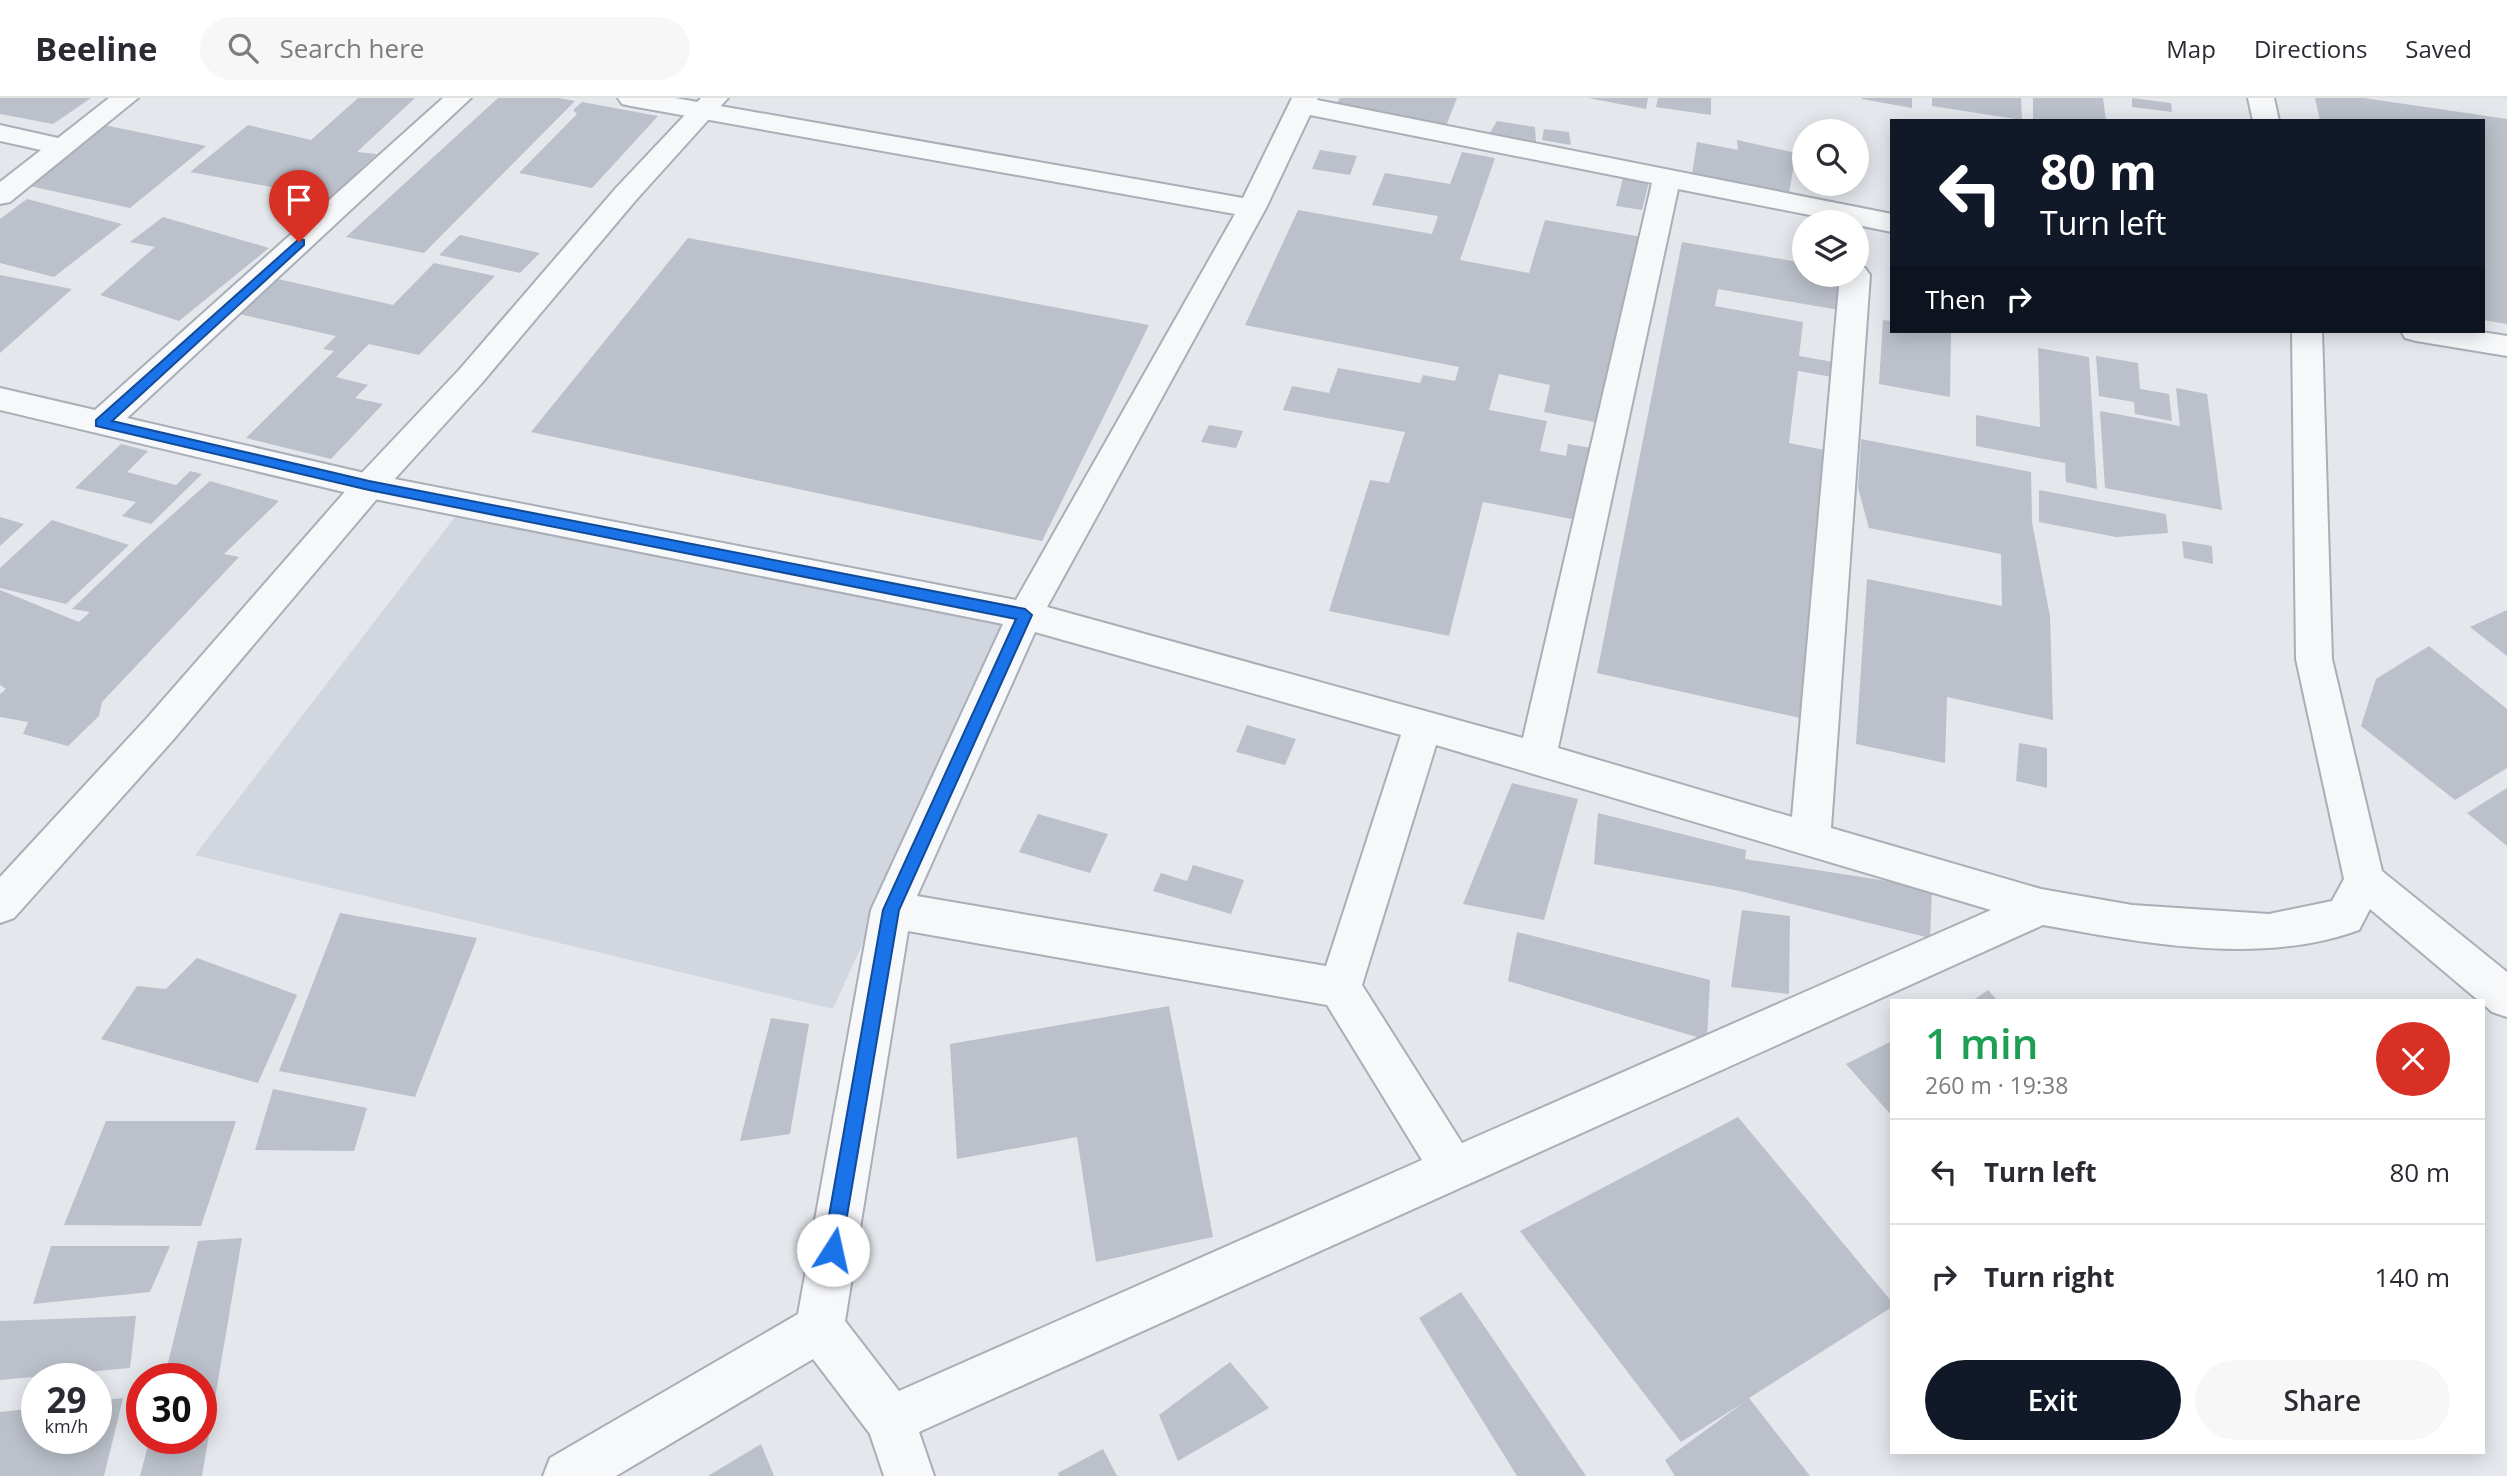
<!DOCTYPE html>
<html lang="en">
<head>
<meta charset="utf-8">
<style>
  :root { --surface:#fff; --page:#f7f7f7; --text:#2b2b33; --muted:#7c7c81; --line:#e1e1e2; --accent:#111827 }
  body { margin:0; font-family:"Open Sans",sans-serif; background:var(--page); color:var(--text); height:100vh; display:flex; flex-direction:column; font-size:26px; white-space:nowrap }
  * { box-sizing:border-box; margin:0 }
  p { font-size:23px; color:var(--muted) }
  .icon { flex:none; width:38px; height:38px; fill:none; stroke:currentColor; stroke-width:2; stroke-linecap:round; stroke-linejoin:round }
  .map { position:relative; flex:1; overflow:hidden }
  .sheet { position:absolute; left:1890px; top:901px; width:595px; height:455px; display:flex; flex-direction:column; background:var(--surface); border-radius:0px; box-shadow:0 4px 18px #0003 }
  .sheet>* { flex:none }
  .hud { position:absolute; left:1890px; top:21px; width:595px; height:214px; border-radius:0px; box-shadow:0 4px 18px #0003; background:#111827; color:#fff; overflow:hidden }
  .controls { position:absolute; left:1792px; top:21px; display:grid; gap:14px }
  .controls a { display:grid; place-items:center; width:77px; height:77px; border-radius:50%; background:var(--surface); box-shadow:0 4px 18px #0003; font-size:35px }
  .speed { position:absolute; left:21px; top:1265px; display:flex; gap:14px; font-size:35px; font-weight:700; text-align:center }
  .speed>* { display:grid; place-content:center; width:91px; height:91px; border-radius:50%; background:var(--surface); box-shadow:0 4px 18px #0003; line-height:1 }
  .speed small { font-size:18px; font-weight:400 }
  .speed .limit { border:10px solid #d22; background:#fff; color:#111 }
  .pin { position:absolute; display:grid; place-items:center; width:60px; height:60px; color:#fff; margin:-72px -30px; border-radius:50% 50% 50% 0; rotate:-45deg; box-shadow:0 0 7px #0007 }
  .pin .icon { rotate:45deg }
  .me { position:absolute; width:77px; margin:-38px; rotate:10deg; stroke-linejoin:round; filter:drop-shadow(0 0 5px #0008) }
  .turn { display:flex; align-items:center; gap:24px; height:147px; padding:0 35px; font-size:32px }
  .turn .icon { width:91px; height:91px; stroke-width:2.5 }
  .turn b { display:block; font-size:49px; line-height:60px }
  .then { display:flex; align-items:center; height:66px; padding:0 35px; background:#0003; gap:14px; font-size:26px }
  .round { display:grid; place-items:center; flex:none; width:74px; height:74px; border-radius:37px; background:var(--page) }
  .summary { display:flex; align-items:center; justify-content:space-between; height:119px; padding:0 35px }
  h1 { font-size:42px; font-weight:600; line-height:52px; color:#1e9e55 }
  .cta { display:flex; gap:14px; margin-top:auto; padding:14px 35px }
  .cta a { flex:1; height:80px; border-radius:42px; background:var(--accent); color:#fff; font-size:28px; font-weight:600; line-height:80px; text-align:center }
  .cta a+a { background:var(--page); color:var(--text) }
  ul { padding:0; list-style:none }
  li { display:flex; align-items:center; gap:21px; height:105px; padding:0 35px; border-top:2px solid var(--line) }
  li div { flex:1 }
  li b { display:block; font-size:26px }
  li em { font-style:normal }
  header { display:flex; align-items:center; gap:42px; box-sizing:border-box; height:98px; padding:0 35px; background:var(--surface); border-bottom:2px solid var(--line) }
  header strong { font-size:33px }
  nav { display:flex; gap:38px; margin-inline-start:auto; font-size:24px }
  .search { width:490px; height:63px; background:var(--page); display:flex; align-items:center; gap:18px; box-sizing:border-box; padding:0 24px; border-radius:38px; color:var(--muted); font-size:26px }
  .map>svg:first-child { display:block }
</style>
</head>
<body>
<header>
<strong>Beeline</strong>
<div class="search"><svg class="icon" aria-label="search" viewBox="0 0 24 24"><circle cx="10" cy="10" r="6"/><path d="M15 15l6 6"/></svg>Search here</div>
<nav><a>Map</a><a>Directions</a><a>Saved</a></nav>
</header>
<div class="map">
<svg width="2507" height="1378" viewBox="0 0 2507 1378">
  <rect width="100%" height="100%" fill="#e4e7ec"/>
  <polygon fill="#d2d6de" points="458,415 1007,524 833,911 195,757"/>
  <g fill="#bbc0ca">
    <polygon points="0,0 91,0 53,26 0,16"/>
    <polygon points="358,0 415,0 357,54 377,56 327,103 314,97 190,74 248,27 311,42"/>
    <polygon points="498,0 558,0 575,3 424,155 346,139"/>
    <polygon points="1340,0 1457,0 1446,28 1334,10"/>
    <polygon points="1588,0 1648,0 1646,11"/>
    <polygon points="1658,0 1711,0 1711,17 1656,9"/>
    <polygon points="1862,0 1912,0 1912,10 1862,1"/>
    <polygon points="1932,0 2021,0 2022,22 1932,8"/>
    <polygon points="2033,0 2103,0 2106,23 2033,23"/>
    <polygon points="2132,0 2171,5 2172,14 2132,9"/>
    <polygon points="2315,0 2364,0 2507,21 2507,226 2483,222 2483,23 2320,23"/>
    <polygon points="582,4 658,18 592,90 519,75 577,16 573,12"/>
    <polygon points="1497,23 1535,29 1536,44 1488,38"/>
    <polygon points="104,27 206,48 130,110 25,87"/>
    <polygon points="1544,31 1569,34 1571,47 1542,42"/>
    <polygon points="1737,42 1796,55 1789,95 1692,76 1697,44 1738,52"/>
    <polygon points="1320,52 1357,58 1350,77 1312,71"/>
    <polygon points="1462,54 1495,60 1460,162 1529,175 1545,122 1642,139 1599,325 1544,314 1550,287 1499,276 1489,312 1547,323 1540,353 1566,358 1568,346 1597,351 1582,423 1483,404 1449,538 1329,513 1370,382 1389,385 1405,334 1283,312 1292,288 1329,295 1338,270 1420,285 1423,277 1455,283 1459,269 1245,227 1298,112 1432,136 1438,118 1372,107 1385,75 1450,86"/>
    <polygon points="1623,80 1649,84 1642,112 1616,108"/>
    <polygon points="27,101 122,126 54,179 0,165 0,121"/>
    <polygon points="163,119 269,150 179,223 100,197 155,149 130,144"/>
    <polygon points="460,137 540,155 520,175 439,157"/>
    <polygon points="688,140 1149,227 1042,443 531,334"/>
    <polygon points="1682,144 1804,165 1804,177 1848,177 1845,213 1718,191 1715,208 1803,224 1799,258 1839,265 1838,280 1798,273 1789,345 1829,353 1805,621 1597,575"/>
    <polygon points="434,165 495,178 419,257 369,246 336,279 368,287 355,300 383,306 331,361 246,340 334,253 323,251 336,238 239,216 278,181 393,207"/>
    <polygon points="0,177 72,191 0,255"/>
    <polygon points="1883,222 1892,223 1892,233 1951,234 1950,299 1879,286"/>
    <polygon points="2038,250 2089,259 2097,391 2066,384 2065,365 1976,348 1976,317 2040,329"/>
    <polygon points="2096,258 2138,265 2140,291 2169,296 2172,323 2135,316 2134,304 2099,298"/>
    <polygon points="2176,290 2207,296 2222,412 2105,390 2100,313 2180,328"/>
    <polygon points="1209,327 1243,333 1236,350 1201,344"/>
    <polygon points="1861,341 2031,374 2032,424 2050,518 2053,622 1947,599 1945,665 1856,646 1867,481 2002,508 2001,456 1869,430 1858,390"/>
    <polygon points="121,346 148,353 127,374 176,387 190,373 202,376 151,426 122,418 136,404 75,390"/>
    <polygon points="210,383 279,403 224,456 239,459 102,604 99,618 68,648 23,636 28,624 0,619 0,596 6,591 0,587 0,492 79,524 90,514 72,511 145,441"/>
    <polygon points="2039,392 2166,416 2168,435 2116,439 2039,424"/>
    <polygon points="0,419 24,426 0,448"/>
    <polygon points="52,422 129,447 66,506 0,490 0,470"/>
    <polygon points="2182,443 2212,448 2213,466 2184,460"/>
    <polygon points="2507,512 2507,558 2470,529"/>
    <polygon points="2429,548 2507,611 2507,670 2455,702 2361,628 2376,581"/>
    <polygon points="1247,627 1296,641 1285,667 1236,654"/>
    <polygon points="2019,645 2047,650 2047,690 2016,683"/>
    <polygon points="1512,685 1578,701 1544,822 1463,806"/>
    <polygon points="2507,690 2507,748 2467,715"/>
    <polygon points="1598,715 1746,752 1745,761 1932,790 1930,840 1740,793 1594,766"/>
    <polygon points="1038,716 1108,736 1090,775 1019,754"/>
    <polygon points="1193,767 1244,782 1231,816 1153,793 1161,775 1187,783"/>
    <polygon points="1742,812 1790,818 1789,896 1731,889"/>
    <polygon points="340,815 477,840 415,999 279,973"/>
    <polygon points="1517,834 1710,882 1707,942 1508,883"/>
    <polygon points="197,860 297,897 258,985 101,941 137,888 166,891"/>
    <polygon points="1988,892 1998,903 1972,903"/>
    <polygon points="1169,908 1213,1139 1096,1164 1077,1039 957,1061 950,946"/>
    <polygon points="771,920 809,926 790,1036 740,1043"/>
    <polygon points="1892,943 1892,1018 1846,966"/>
    <polygon points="273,991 367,1010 354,1053 255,1052"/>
    <polygon points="1738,1019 1892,1204 1892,1209 1749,1300 1810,1378 1675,1378 1665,1362 1743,1305 1681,1344 1520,1133"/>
    <polygon points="106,1023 236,1023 201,1128 64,1127"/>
    <polygon points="242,1140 202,1378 140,1378 150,1340 201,1340 201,1281 164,1281 198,1143"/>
    <polygon points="51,1148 170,1148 150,1194 33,1206"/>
    <polygon points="1461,1194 1586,1378 1517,1378 1419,1220"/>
    <polygon points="136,1218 130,1270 0,1282 0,1223"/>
    <polygon points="1230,1264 1269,1310 1178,1363 1159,1317"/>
    <polygon points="123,1300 104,1378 0,1378 0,1314 37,1310 37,1340 96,1340 96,1303"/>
    <polygon points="761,1346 774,1378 708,1378"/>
    <polygon points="1103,1351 1117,1378 1059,1378 1058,1375"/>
  </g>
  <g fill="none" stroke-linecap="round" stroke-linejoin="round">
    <g stroke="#a9aeb7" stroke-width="4">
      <g id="minor">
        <polygon points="109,0 138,0 10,104 0,106 0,84 41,52 0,43 0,27 58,40"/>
        <path d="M443,0H471L127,320L369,376L1016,502L1235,116L631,8L622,6L618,0H675L1243,100L1292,0H1318L1317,2L1892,116V134L1857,127V124H1845L1678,91L1558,650L1792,719L1840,177H1857V168L1865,170L1870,177L1831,730L2041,791L2132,807L2269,816L2332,803L2344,781L2296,561L2292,233H2322L2332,561L2382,773L2507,874V919L2492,914L2483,906V903H2479L2370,811L2359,832C2261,868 2144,845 2043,827L919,1334L934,1378H884L870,1336L813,1261L616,1378H543L550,1360L798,1216L871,812L1003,526L369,400L0,312V290L95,312ZM1310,17L1652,85L1523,640L1047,509L1266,110ZM1035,534L1401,637L1326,868L917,798ZM1436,647L1991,812L1462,1045L1362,887ZM908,833L1327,907L1422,1062L899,1293L845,1223Z"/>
        <polygon points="2248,0 2274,0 2279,23 2253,23"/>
        <polygon points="2401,233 2476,233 2507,238 2507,258 2416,243 2405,240"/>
      </g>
    </g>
    <g stroke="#a9aeb7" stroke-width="4">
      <polygon id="tertiary" points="701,0 728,0 636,102 481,286 381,396 173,642 14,820 0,825 0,779 147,620 357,380 459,272 616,90"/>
    </g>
    <use href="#minor" fill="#f7f8fa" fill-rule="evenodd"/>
    <use href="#tertiary" fill="#f7f8fa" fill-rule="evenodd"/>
  </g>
  <polygon fill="#1a73e8" stroke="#114b97" stroke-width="2" points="299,141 304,142 304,147 112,323 369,383 1025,511 1032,517 899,812 840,1159 833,1161 826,1159 823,1152 883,812 1016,521 369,392 96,328 96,322"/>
</svg>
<div class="controls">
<a><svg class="icon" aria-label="search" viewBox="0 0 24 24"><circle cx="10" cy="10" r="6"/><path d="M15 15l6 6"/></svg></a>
<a><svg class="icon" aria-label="layers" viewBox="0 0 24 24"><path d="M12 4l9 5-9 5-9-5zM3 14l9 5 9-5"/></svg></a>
</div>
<div class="speed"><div>29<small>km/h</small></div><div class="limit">30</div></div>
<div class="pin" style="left:299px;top:144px;background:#d93025"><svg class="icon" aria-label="arrive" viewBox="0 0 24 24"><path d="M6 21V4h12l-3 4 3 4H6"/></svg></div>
<svg class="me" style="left:833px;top:1152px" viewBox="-20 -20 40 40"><circle r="19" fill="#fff"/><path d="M0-13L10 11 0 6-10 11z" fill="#1a73e8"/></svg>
<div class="hud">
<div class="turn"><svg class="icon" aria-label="left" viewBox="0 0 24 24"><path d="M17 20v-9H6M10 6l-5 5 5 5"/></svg><div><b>80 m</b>Turn left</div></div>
<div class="then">Then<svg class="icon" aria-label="right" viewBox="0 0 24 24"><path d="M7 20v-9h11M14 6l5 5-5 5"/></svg></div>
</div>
<section class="sheet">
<div class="summary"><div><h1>1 min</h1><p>260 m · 19:38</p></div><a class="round" style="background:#d93025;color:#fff"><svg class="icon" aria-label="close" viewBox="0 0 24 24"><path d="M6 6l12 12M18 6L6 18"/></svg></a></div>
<ul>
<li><svg class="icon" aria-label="left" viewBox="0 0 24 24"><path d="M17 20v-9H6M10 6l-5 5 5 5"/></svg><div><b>Turn left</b></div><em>80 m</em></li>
<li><svg class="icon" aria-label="right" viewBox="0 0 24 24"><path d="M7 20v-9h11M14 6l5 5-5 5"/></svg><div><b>Turn right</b></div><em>140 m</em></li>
</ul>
<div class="cta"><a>Exit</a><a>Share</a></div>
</section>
</div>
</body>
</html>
